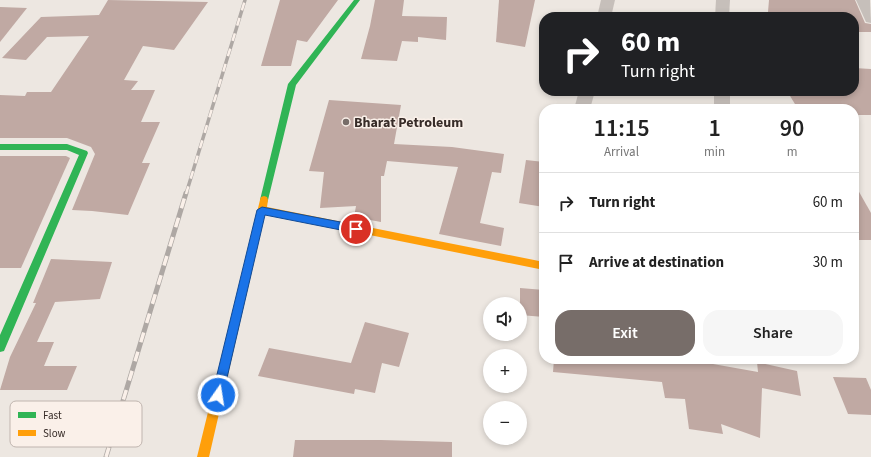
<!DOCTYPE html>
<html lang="en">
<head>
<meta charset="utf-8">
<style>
  :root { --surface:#fff; --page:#f6f6f6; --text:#222; --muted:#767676; --line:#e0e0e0; --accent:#776d69 }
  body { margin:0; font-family:"Source Sans 3",sans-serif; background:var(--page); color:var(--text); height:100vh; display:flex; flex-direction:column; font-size:15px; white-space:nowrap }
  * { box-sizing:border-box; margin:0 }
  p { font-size:13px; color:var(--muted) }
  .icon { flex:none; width:22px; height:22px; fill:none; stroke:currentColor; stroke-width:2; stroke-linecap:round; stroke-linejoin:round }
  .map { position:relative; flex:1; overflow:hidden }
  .drawer { position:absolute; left:539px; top:104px; width:320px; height:260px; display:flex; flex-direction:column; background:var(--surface); border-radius:16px; box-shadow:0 2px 6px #0003 }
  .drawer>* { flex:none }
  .top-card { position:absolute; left:539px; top:12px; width:320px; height:84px; border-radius:16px; box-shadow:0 2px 6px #0003; background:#202124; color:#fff; overflow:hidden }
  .fabs { position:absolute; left:483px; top:297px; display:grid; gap:8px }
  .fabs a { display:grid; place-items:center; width:44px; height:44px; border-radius:50%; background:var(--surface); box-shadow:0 2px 6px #0003; font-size:20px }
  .pin { position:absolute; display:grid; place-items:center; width:34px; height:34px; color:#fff; margin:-17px; border:2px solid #fff; border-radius:50%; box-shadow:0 1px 4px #0007 }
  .me { position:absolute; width:44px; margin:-22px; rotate:13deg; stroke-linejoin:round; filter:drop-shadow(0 0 3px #0008) }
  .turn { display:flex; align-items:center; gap:14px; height:84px; padding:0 16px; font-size:18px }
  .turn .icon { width:52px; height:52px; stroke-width:2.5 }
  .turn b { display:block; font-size:28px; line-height:34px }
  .eta { display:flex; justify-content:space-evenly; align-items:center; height:68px; text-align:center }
  .eta b { font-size:24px; font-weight:600; line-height:28px }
  .cta { display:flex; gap:8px; margin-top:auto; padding:8px 16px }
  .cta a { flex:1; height:46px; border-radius:16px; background:var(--accent); color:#fff; font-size:16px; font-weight:600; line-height:46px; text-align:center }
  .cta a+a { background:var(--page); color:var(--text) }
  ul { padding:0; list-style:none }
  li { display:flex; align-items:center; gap:12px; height:60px; padding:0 16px; border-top:1px solid var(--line) }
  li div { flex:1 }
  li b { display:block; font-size:15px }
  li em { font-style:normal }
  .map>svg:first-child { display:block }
</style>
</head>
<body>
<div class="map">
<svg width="871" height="457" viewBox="0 0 871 457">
  <rect width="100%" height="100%" fill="#ede7e1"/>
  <g fill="#c0a9a3">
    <polygon points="108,0 208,2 174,50 143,46 124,80 138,81 131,90 155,90 141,122 160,122 142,163 150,163 128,215 92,211 72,210 95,154 91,147 67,138 0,138 0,95 25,96 27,92 51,92 89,36 47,37 26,60 2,58 41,17 99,15"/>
    <polygon points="280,0 338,0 307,42 297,40 291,66 261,66"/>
    <polygon points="375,0 404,0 402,16 447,17 446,40 418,37 418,42 402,41 397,61 361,59 370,26"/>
    <polygon points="499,0 535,0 525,47 496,42"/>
    <polygon points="769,0 855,0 865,23 871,24 871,32 854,32 854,17 814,17 768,12"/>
    <polygon points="0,7 27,8 0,42"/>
    <polygon points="854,68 871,69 871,115 854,115 854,109 798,109 787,91 854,91"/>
    <polygon points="329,100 401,105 394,144 452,147 504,154 501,173 492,172 480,223 504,228 501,246 439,234 458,167 387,161 384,176 381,176 381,222 354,217 356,206 320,208 324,172 309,171"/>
    <polygon points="0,156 66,156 70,158 21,268 0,268"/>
    <polygon points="526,160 544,162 544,207 519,203"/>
    <polygon points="854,183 871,213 871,240 854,240"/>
    <polygon points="51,259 112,262 100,299 55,302 37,342 54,342 44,366 77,366 67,390 0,390 10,357 36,303 33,303"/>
    <polygon points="520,288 544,290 544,317 520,315"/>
    <polygon points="365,322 409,333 399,367 382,363 375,393 355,389 354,394 258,376 269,348 351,363"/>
    <polygon points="554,359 712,359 713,364 758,372 757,362 797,371 801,396 762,388 760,438 721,424 723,434 689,429 685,399 665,398 662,382 553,372"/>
    <polygon points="833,377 866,378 871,390 871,415 848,414"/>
    <polygon points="295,440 381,440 452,442 452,457 293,457"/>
  </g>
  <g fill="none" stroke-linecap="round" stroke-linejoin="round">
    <g fill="#c6bfba" fill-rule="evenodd">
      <polygon points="601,0 615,0 611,17 597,17"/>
      <polygon points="716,0 730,0 729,17 715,17"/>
      <polygon points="856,0 870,0 871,23 866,22"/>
      <polygon points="579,91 595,91 590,109 574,109"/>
      <rect x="714" y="91" width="16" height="18"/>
    </g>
    <g fill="#30b455" fill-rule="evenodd">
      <polygon points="354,0 360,0 296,85 268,200 267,203 261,203 260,200 288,84"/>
      <polygon points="0,144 67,144 87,151 88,153 4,351 0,352 0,335 79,155 67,150 0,150"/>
    </g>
    <polygon fill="#ff9f0a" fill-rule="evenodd" points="264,196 267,197 268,200 267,207 544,262 544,270 265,214 209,457 197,457 260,200 261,197"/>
    <g stroke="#aea8a4" stroke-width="3.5">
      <polyline id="rail-far1" points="186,194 245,0"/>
    </g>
    <g stroke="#aea8a4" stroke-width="5">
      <polyline id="rail" points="106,457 186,193"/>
    </g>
    <use href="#rail-far1" stroke="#faf0e9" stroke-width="2.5" stroke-dasharray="8" stroke-linecap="butt"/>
    <use href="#rail" stroke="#faf0e9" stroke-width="3.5" stroke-dasharray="10" stroke-linecap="butt"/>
  </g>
  <polygon fill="#1a73e8" stroke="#114b97" points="262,207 356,225 359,226 360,229 359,232 356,233 265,215 223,395 222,399 218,401 214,399 212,395 257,210"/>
  <circle fill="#776d69" stroke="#faf0e9" stroke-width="1.5" cx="346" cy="122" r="4"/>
  <g text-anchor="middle" stroke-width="3" stroke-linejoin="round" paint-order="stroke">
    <g font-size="14" font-weight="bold" fill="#372c28" stroke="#faf0e9" text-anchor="start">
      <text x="354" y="127">Bharat Petroleum</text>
    </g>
  </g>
  <rect x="10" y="401" width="132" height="46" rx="6" fill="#faf0e9" stroke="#c0b5af" stroke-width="1"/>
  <rect x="18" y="412" width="18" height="6" fill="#30b455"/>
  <rect x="18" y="430" width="18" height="6" fill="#ff9f0a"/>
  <g font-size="11" fill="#372c28">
    <text x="43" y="419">Fast</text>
    <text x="43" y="437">Slow</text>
  </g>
</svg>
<div class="fabs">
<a><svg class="icon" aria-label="sound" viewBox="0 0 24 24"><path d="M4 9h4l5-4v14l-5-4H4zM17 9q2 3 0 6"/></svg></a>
<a>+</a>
<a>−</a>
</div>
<div class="pin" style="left:356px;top:229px;background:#d93025"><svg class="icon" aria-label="arrive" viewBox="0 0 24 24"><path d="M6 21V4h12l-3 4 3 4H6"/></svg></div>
<svg class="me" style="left:218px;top:395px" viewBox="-20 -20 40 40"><circle r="17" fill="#1a73e8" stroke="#fff" stroke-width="3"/><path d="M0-11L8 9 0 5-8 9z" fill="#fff"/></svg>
<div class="top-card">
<div class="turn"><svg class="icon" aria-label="right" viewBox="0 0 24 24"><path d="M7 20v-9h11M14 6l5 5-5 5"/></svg><div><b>60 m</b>Turn right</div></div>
</div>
<section class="drawer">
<div class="eta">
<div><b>11:15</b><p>Arrival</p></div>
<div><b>1</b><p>min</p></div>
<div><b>90</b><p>m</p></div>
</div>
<ul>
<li><svg class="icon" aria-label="right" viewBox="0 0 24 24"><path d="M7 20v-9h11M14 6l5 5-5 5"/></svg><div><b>Turn right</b></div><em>60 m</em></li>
<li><svg class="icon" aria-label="arrive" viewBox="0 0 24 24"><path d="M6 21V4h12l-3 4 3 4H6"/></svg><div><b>Arrive at destination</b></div><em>30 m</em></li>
</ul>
<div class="cta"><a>Exit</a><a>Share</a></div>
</section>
</div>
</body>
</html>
